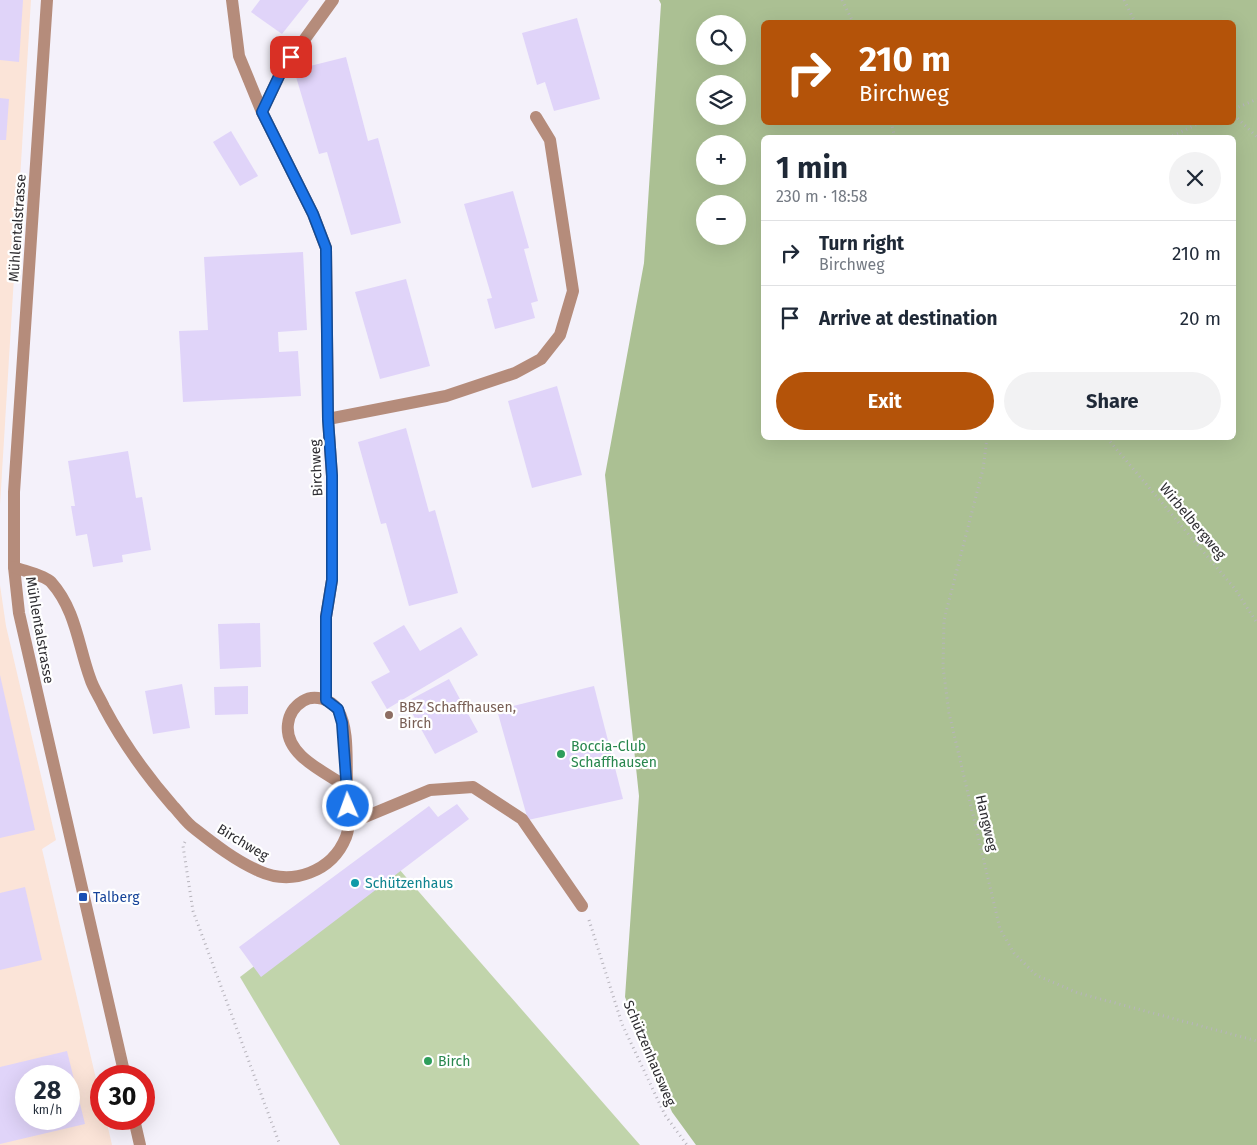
<!DOCTYPE html>
<html lang="en">
<head>
<meta charset="utf-8">
<style>
  :root { --surface:#fff; --page:#f2f2f3; --text:#1f2937; --muted:#747a83; --line:#e0e1e3; --accent:#b45309 }
  body { margin:0; font-family:"Fira Sans",sans-serif; background:var(--page); color:var(--text); height:100vh; display:flex; flex-direction:column; font-size:19px; white-space:nowrap }
  * { box-sizing:border-box; margin:0 }
  p { font-size:16px; color:var(--muted) }
  .icon { flex:none; width:28px; height:28px; fill:none; stroke:currentColor; stroke-width:2; stroke-linecap:round; stroke-linejoin:round }
  .map { position:relative; flex:1; overflow:hidden }
  .drawer { position:absolute; left:761px; top:135px; width:475px; height:305px; display:flex; flex-direction:column; background:var(--surface); border-radius:8px; box-shadow:0 5px 20px #0002 }
  .drawer>* { flex:none }
  .hud { position:absolute; left:761px; top:20px; width:475px; height:105px; border-radius:8px; box-shadow:0 5px 20px #0002; background:#b45309; color:#fff; overflow:hidden }
  .controls { position:absolute; left:696px; top:15px; display:grid; gap:10px }
  .controls a { display:grid; place-items:center; width:50px; height:50px; border-radius:50%; background:var(--surface); box-shadow:0 5px 20px #0002; font-size:25px }
  .speed { position:absolute; left:15px; top:1065px; display:flex; gap:10px; font-size:25px; font-weight:700; text-align:center }
  .speed>* { display:grid; place-content:center; width:65px; height:65px; border-radius:50%; background:var(--surface); box-shadow:0 5px 20px #0002; line-height:1 }
  .speed small { font-size:12px; font-weight:400 }
  .speed .limit { border:8px solid #d22; background:#fff; color:#111 }
  .pin { position:absolute; display:grid; place-items:center; width:42px; height:42px; color:#fff; margin:-21px; border-radius:10px; box-shadow:0 2px 8px #0006 }
  .me { position:absolute; width:55px; margin:-28px; rotate:358deg; stroke-linejoin:round; filter:drop-shadow(0 0 4px #0008) }
  .turn { display:flex; align-items:center; gap:18px; height:105px; padding:0 15px; font-size:22px }
  .turn .icon { width:65px; height:65px; stroke-width:2.5 }
  .turn b { display:block; font-size:35px; line-height:42px }
  .round { display:grid; place-items:center; flex:none; width:52px; height:52px; border-radius:26px; background:var(--page) }
  .head { display:flex; align-items:center; justify-content:space-between; height:85px; padding:0 15px }
  h1 { font-size:30px; font-weight:700; line-height:38px }
  .action { display:flex; gap:10px; margin-top:auto; padding:10px 15px }
  .action a { flex:1; height:58px; border-radius:30px; background:var(--accent); color:#fff; font-size:20px; font-weight:700; line-height:58px; text-align:center }
  .action a+a { background:var(--page); color:var(--text) }
  ul { padding:0; list-style:none }
  li { display:flex; align-items:center; gap:15px; height:65px; padding:0 15px; border-top:1px solid var(--line) }
  li div { flex:1 }
  li b { display:block; font-size:19px }
  li em { font-style:normal }
  .map>svg:first-child { display:block }
</style>
</head>
<body>
<div class="map">
<svg width="1257" height="1145" viewBox="0 0 1257 1145">
  <rect width="100%" height="100%" fill="#f4f1fa"/>
  <g fill="#fbe4d8" fill-rule="evenodd">
    <polygon points="0,0 31,0 0,505"/>
    <path d="M0,585L6,626L56,840L42,849L101,1100V1119H106L112,1145H0ZM26,1076H69V1119H26Z"/>
  </g>
  <polygon fill="#c1d4ab" points="392,861 640,1145 340,1145 240,977"/>
  <path fill="#abc093" fill-rule="evenodd" d="M659,0H1257V1145H696L672,1112L625,997L639,796L605,475L644,263L661,4ZM764,22H1234V122H764ZM705,24H738V56H705ZM705,84H738V116H705ZM764,138H1234V438H764ZM705,144H738V176H705ZM705,204H738V236H705Z"/>
  <g fill="#e0d4f9" fill-rule="evenodd">
    <polygon points="0,0 23,0 19,62 0,60"/>
    <polygon points="260,0 309,0 282,34 251,12"/>
    <polygon points="577,18 600,99 554,111 545,82 537,85 522,33"/>
    <polygon points="346,57 368,141 378,138 401,223 351,235 327,152 319,154 294,70"/>
    <polygon points="0,98 9,99 6,140 0,140"/>
    <polygon points="231,131 258,176 240,186 213,142"/>
    <polygon points="513,191 529,248 524,249 538,301 531,303 535,318 495,329 487,299 492,298 464,204"/>
    <polygon points="303,252 307,330 278,332 279,352 298,351 301,396 183,402 179,331 208,330 204,257"/>
    <polygon points="406,279 430,366 380,379 355,292"/>
    <polygon points="557,386 582,475 532,488 508,401"/>
    <polygon points="406,428 429,512 435,510 458,593 409,606 386,523 381,524 358,442"/>
    <polygon points="128,451 136,498 142,497 151,550 122,555 123,562 93,567 87,534 76,536 71,506 75,506 68,461"/>
    <polygon points="260,623 261,667 220,669 218,624"/>
    <polygon points="404,625 420,651 461,627 478,655 387,709 371,682 390,672 373,643"/>
    <polygon points="0,675 35,830 0,838"/>
    <polygon points="449,679 478,732 435,754 406,702"/>
    <polygon points="182,684 190,728 153,734 145,691"/>
    <polygon points="248,686 248,714 215,715 214,687"/>
    <polygon points="594,686 623,799 528,820 497,710"/>
    <polygon points="457,804 469,819 261,977 239,947 429,806 438,817"/>
    <polygon points="25,887 42,960 0,970 0,893"/>
    <path d="M67,1051L85,1124L0,1144V1067ZM26,1076H69V1119H26Z"/>
  </g>
  <g fill="none" stroke-linecap="round" stroke-linejoin="round">
    <g stroke="#b7b4bc" stroke-width="3" stroke-dasharray="1 4" stroke-linecap="butt">
      <polyline points="842,0 853,22"/>
      <polyline points="1124,0 1135,22"/>
      <polyline points="1234,109 1257,99"/>
      <polyline points="1234,115 1257,137"/>
      <polyline points="891,122 895,138"/>
      <polyline points="1168,138 1202,122"/>
      <polyline points="987,438 983,469 944,620 943,667 949,713 1000,929 1014,953 1036,975 1078,993 1257,1041"/>
      <polyline points="1107,438 1235,589 1257,623"/>
      <polyline points="185,842 183,846 193,911 280,1145"/>
      <polyline points="589,920 622,1024 665,1115 687,1145"/>
    </g>
    <g stroke="#b58c7b" stroke-width="12">
      <polyline points="47,0 14,492 14,567 19,613 125,1076"/>
      <polyline points="232,0 239,56 262,112 313,214 326,248 328,419 332,476 332,580 326,617 326,700"/>
      <polyline points="262,112 281,72 333,0"/>
      <polyline points="328,419 446,396 515,373 541,359 560,335 573,291 550,140 536,117"/>
      <path d="M14,567C24,571 44,575 51,582C76,610 78,645 90,678C93,688 100,698 104,707C123,743 146,775 173,806C180,813 186,823 195,829C214,844 236,861 259,871C292,886 332,872 346,837C352,821 348,799 347,781C346,760 349,729 338,710C331,699 314,694 303,701C295,706 289,714 288,724C284,755 325,772 347,787"/>
      <polyline points="348,824 430,790 473,787 522,819 582,906"/>
      <polyline points="134,1119 140,1145"/>
    </g>
  </g>
  <g fill="none" stroke-linecap="round" stroke-linejoin="round">
    <g stroke="#114b97" stroke-width="12">
      <polyline id="route" points="291,57 281,72 262,112 313,214 326,248 328,419 332,476 332,580 326,617 326,700 338,709 342,723 348,806"/>
    </g>
    <use href="#route" stroke="#1a73e8" stroke-width="9"/>
  </g>
  <circle fill="#8d6e63" stroke="#fff" stroke-width="2" cx="389" cy="715" r="5"/>
  <g fill="#2e9e5b" stroke="#fff" stroke-width="2">
    <circle cx="561" cy="754" r="5"/>
    <circle cx="428" cy="1061" r="5"/>
  </g>
  <circle fill="#0f9aa8" stroke="#fff" stroke-width="2" cx="355" cy="883" r="5"/>
  <rect fill="#1a4fb4" stroke="#fff" stroke-width="2" x="78" y="892" width="10" height="10" rx="2.5"/>
  <g text-anchor="middle" stroke-width="4.5" stroke-linejoin="round" paint-order="stroke">
    <g font-size="14" fill="#2e2d31" stroke="#fff">
      <text transform="translate(17 228) rotate(-86)" y="5">Mühlentalstrasse</text>
      <text transform="translate(316 468) rotate(-93)" y="5">Birchweg</text>
      <text transform="translate(1193 521) rotate(50)" y="5">Wirbelbergweg</text>
      <text transform="translate(40 630) rotate(80)" y="5">Mühlentalstrasse</text>
      <text transform="translate(987 823) rotate(77)" y="5">Hangweg</text>
      <text transform="translate(243 842) rotate(31)" y="5">Birchweg</text>
      <text transform="translate(650 1053) rotate(67)" y="5">Schützenhausweg</text>
    </g>
    <g font-size="14" fill="#785e54" stroke="#fff" text-anchor="start">
      <text x="399" y="712">BBZ Schaffhausen,<tspan x="399" dy="16">Birch</tspan></text>
    </g>
    <g font-size="14" fill="#27864d" stroke="#fff" text-anchor="start">
      <text x="571" y="751">Boccia-Club<tspan x="571" dy="16">Schaffhausen</tspan></text>
      <text x="438" y="1066">Birch</text>
    </g>
    <g font-size="14" fill="#0d838f" stroke="#fff" text-anchor="start">
      <text x="365" y="888">Schützenhaus</text>
    </g>
    <g font-size="14" fill="#164399" stroke="#fff" text-anchor="start">
      <text x="93" y="902">Talberg</text>
    </g>
  </g>
</svg>
<div class="controls">
<a><svg class="icon" aria-label="search" viewBox="0 0 24 24"><circle cx="10" cy="10" r="6"/><path d="M15 15l6 6"/></svg></a>
<a><svg class="icon" aria-label="layers" viewBox="0 0 24 24"><path d="M12 4l9 5-9 5-9-5zM3 14l9 5 9-5"/></svg></a>
<a>+</a>
<a>−</a>
</div>
<div class="speed"><div>28<small>km/h</small></div><div class="limit">30</div></div>
<div class="pin" style="left:291px;top:57px;background:#d93025"><svg class="icon" aria-label="arrive" viewBox="0 0 24 24"><path d="M6 21V4h12l-3 4 3 4H6"/></svg></div>
<svg class="me" style="left:348px;top:806px" viewBox="-20 -20 40 40"><circle r="17" fill="#1a73e8" stroke="#fff" stroke-width="3"/><path d="M0-11L8 9 0 5-8 9z" fill="#fff"/></svg>
<div class="hud">
<div class="turn"><svg class="icon" aria-label="right" viewBox="0 0 24 24"><path d="M7 20v-9h11M14 6l5 5-5 5"/></svg><div><b>210 m</b>Birchweg</div></div>
</div>
<section class="drawer">
<div class="head"><div><h1>1 min</h1><p>230 m · 18:58</p></div><a class="round"><svg class="icon" aria-label="close" viewBox="0 0 24 24"><path d="M6 6l12 12M18 6L6 18"/></svg></a></div>
<ul>
<li><svg class="icon" aria-label="right" viewBox="0 0 24 24"><path d="M7 20v-9h11M14 6l5 5-5 5"/></svg><div><b>Turn right</b><p>Birchweg</p></div><em>210 m</em></li>
<li><svg class="icon" aria-label="arrive" viewBox="0 0 24 24"><path d="M6 21V4h12l-3 4 3 4H6"/></svg><div><b>Arrive at destination</b></div><em>20 m</em></li>
</ul>
<div class="action"><a>Exit</a><a>Share</a></div>
</section>
</div>
</body>
</html>
